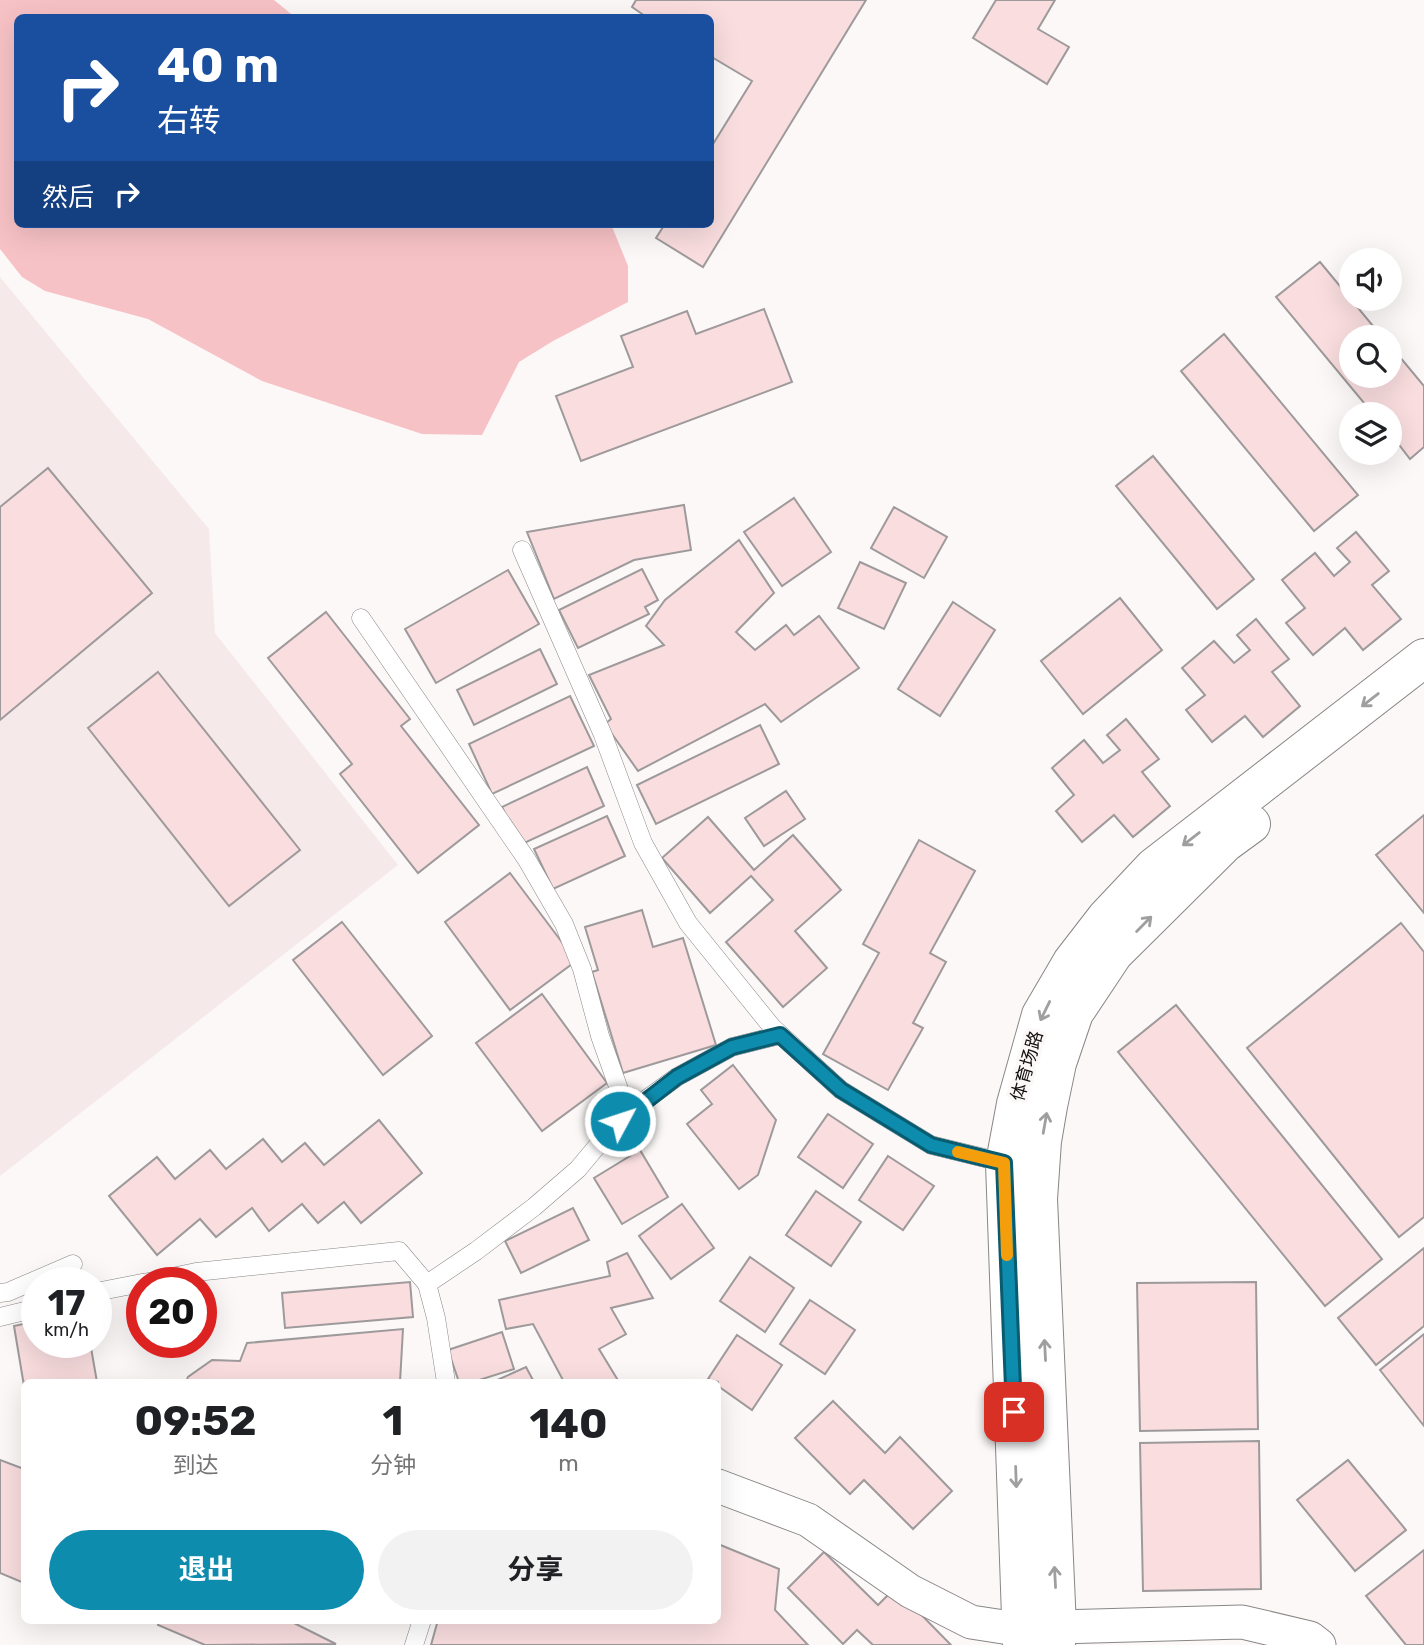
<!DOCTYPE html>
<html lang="zh">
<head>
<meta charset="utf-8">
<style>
  :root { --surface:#fff; --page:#f2f2f2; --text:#202124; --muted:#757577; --accent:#0e8cad }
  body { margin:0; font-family:Rubik,"Noto Sans SC",sans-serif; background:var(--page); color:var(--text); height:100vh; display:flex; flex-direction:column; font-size:26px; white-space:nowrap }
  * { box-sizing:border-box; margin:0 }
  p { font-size:23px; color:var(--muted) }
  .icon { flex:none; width:38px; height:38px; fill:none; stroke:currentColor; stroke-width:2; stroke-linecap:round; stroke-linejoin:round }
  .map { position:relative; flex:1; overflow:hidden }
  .drawer { position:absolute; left:21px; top:1379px; width:700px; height:245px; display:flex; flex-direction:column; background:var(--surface); border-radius:10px; box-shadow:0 7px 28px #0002 }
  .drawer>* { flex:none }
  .guide { position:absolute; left:14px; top:14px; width:700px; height:214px; border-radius:10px; box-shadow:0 7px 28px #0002; background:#1a4fa0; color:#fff; overflow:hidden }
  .fabs { position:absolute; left:1339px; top:248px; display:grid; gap:14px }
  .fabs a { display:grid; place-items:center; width:63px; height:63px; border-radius:50%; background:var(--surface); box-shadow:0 7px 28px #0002; font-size:35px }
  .speed { position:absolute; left:21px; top:1267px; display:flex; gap:14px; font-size:35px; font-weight:700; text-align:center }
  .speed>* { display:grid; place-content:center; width:91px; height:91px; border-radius:50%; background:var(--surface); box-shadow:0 7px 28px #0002; line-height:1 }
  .speed small { font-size:18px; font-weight:400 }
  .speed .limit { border:10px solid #d22; background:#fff; color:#111 }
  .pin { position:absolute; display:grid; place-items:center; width:60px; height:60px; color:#fff; margin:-30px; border-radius:14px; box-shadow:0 4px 10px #0006 }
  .me { position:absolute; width:77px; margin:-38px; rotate:50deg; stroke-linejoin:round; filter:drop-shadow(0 0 5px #0008) }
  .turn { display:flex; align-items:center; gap:24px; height:147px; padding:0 28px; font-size:32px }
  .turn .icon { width:91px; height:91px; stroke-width:2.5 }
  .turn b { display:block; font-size:49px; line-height:60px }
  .then { display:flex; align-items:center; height:66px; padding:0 28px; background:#0003; gap:14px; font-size:26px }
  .eta { display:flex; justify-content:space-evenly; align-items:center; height:119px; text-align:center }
  .eta b { font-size:42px; font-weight:700; line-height:49px }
  .action { display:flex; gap:14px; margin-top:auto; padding:14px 28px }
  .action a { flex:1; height:80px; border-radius:42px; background:var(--accent); color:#fff; font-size:28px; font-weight:700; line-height:80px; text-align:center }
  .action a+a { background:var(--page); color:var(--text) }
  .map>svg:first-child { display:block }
</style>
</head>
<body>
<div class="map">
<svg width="1424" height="1645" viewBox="0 0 1424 1645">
  <rect width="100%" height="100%" fill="#fcf8f8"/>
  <polygon fill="#f6e9ea" points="0,277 209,529 215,633 398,865 0,1176"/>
  <polygon fill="#f7c2c6" points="0,0 274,0 295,17 18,18 18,224 611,224 628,266 628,302 553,341 519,362 482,435 422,434 262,381 148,319 45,291 22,277 0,249"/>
  <g fill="#f9dddf" stroke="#9e9a9b" stroke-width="2">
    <polygon points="636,0 866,0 703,267 656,238 665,224 710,224 710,149 752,81 710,56 710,18 648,18 632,7"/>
    <polygon points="996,0 1055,0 1038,29 1069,47 1047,84 973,38"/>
    <polygon points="1320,262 1383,338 1351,338 1351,376 1390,376 1390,345 1424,386 1424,447 1410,459 1390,433 1390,415 1374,415 1276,297"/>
    <polygon points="764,309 792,382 581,461 556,396 633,367 621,336 687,311 696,334"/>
    <polygon points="1224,334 1358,495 1314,531 1181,371"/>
    <polygon points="1153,456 1254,579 1217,609 1116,486"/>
    <polygon points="48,468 152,593 0,720 0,507"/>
    <polygon points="794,498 831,552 782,586 744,532"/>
    <polygon points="684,505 691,550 634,560 554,599 527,532"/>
    <polygon points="894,507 947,537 924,578 871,548"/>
    <polygon points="1356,532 1389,571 1372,585 1401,619 1363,650 1345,628 1313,655 1286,623 1305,608 1282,580 1315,553 1334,576 1350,562 1337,548"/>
    <polygon points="739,540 774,593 736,632 755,650 786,625 794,635 819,616 859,668 781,722 765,704 638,771 605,724 611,719 589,675 664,645 646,626 665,600"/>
    <polygon points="860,562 906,583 884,629 838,608"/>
    <polygon points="642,569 658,600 645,607 649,614 578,648 559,610"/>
    <polygon points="508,570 539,624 436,683 405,629"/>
    <polygon points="1120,598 1162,650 1083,714 1041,661"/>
    <polygon points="953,602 995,630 940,716 898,689"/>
    <polygon points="326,612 410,719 401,726 479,825 418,873 340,774 352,764 268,658"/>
    <polygon points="1256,619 1289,659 1272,672 1300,706 1263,737 1245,716 1212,742 1186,710 1205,695 1182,668 1214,641 1234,663 1250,650 1237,635"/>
    <polygon points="540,649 557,684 474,725 457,690"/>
    <polygon points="158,672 300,850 229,906 88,728"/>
    <polygon points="570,696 594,746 492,794 469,744"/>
    <polygon points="1126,719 1159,759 1142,772 1170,806 1133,837 1114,815 1082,842 1056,811 1074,795 1052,768 1084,740 1103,763 1120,750 1107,735"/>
    <polygon points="760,725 779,764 656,824 637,785"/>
    <polygon points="587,767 604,806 520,845 502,807"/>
    <polygon points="786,791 805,819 764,846 745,818"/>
    <polygon points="1424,815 1424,913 1376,855"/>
    <polygon points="607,816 625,856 553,889 534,849"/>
    <polygon points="708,817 754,870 793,835 841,890 795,931 827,968 783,1007 726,942 773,900 751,876 710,913 662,858"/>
    <polygon points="919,840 975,871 930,953 946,962 913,1023 923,1028 888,1090 823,1054 879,953 863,944"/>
    <polygon points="510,873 576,961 510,1010 445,922"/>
    <polygon points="642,910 653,947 683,938 716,1045 623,1073 592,972 598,970 585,927"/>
    <polygon points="342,922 432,1036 383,1075 293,960"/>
    <polygon points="1401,923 1424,952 1424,1217 1399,1237 1247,1048"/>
    <polygon points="542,994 607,1083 542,1131 476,1043"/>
    <polygon points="1176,1005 1382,1259 1325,1306 1118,1052"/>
    <polygon points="733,1065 776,1120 758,1175 739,1189 687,1124 712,1104 701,1090"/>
    <polygon points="828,1114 873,1144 843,1188 798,1157"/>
    <polygon points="379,1120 422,1173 361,1223 344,1202 318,1223 302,1204 269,1231 252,1208 216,1237 200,1219 157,1255 109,1196 157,1157 175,1179 210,1150 226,1169 263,1139 282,1162 305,1143 324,1165"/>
    <polygon points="640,1150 668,1197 622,1224 594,1178"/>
    <polygon points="888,1156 934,1186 903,1230 859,1200"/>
    <polygon points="816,1191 861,1222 831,1266 786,1235"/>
    <polygon points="682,1204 714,1248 671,1279 639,1236"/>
    <polygon points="573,1208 589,1240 521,1273 505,1241"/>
    <polygon points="1424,1248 1424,1326 1376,1365 1338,1318"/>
    <polygon points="627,1253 653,1298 611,1308 626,1334 599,1349 619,1382 564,1382 533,1324 506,1329 499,1300 610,1276 607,1262"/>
    <polygon points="750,1257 794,1288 765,1332 720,1301"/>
    <polygon points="410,1282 413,1317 285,1328 282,1293"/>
    <polygon points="1256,1282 1258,1429 1140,1431 1137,1283"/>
    <polygon points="810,1300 855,1330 825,1374 780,1344"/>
    <polygon points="37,1321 37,1342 90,1342 97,1382 24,1382 24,1386 14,1326"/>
    <polygon points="403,1329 400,1382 186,1382 188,1377 212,1360 240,1361 247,1343"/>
    <polygon points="502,1332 514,1369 473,1382 459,1382 448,1350"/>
    <polygon points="1424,1334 1424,1426 1380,1370"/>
    <polygon points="737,1335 782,1365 752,1410 718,1386 718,1382 708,1379"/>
    <polygon points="526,1367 534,1382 493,1382"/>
    <polygon points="833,1401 885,1453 900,1437 952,1491 913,1529 864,1480 850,1494 795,1438"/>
    <polygon points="1259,1441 1261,1589 1143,1591 1140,1443"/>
    <polygon points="0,1460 24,1469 24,1583 0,1573"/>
    <polygon points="1348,1460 1406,1530 1355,1571 1297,1500"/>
    <polygon points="718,1544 779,1569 775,1610 808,1645 431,1645 438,1620 718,1620"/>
    <polygon points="1424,1550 1424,1645 1406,1645 1366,1596"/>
    <polygon points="824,1552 878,1605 895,1588 951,1645 873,1645 857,1630 843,1644 788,1588"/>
    <polygon points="160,1620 288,1620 336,1644 205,1645 158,1625"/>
  </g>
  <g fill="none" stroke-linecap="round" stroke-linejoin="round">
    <g stroke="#898686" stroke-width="19">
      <g id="service">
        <polyline points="522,550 603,735 643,843 688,923 772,1027 841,1090 931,1145 1005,1163"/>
        <polyline points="361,618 527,860 564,924 582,969 600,1036 621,1095 620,1121"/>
        <polyline points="144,1283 196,1272 399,1251 427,1284 436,1318 446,1382"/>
        <polyline points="427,1284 476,1251 534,1207 578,1169 613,1127 637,1106 677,1077 732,1047 780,1035"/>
        <polyline points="96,1292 142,1283"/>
        <polyline points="0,1293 8,1292 73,1264"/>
        <polyline points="0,1317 37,1308"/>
        <polyline points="414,1645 422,1620"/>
      </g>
    </g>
    <g stroke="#898686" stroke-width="35">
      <polyline id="minor" points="718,1486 808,1520 910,1591 971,1622 1023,1630 1057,1627 1242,1622 1310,1638 1319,1645"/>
    </g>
    <g stroke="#898686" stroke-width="40">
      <g id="secondary">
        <polyline points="1022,1645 1005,1163 1016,1104 1041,1015 1072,962 1106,918 1154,867 1424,658"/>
        <polyline points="1056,1645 1057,1627 1038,1199 1042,1141 1048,1106 1057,1063 1074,1013 1114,953 1225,843 1251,824"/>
      </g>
    </g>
    <use href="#service" stroke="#fff" stroke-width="18"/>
    <use href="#minor" stroke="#fff" stroke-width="33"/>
    <use href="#secondary" stroke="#fff" stroke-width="38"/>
  </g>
  <defs><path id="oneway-shaft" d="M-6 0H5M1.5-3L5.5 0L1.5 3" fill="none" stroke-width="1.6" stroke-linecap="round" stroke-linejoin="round" transform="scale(1.75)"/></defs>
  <g stroke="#9f9f9f">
    <use href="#oneway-shaft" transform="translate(1370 700) rotate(142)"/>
    <use href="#oneway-shaft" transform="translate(1191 839) rotate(142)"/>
    <use href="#oneway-shaft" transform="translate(1144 924) rotate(-45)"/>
    <use href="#oneway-shaft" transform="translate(1045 1011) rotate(116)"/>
    <use href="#oneway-shaft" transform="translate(1045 1123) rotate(-80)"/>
    <use href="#oneway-shaft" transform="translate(1045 1350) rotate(-93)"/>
    <use href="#oneway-shaft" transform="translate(1016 1477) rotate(88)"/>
    <use href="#oneway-shaft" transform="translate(1055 1577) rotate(-93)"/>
  </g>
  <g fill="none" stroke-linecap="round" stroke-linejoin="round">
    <g stroke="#095b70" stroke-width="18">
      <polyline id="route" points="620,1121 677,1077 732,1047 780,1035 841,1090 931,1145 1004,1163 1014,1412"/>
    </g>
    <use href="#route" stroke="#0e8cad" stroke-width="12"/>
    <polyline stroke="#f59e0b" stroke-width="12" points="958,1152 1004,1163 1007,1255"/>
  </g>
  <g text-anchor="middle" stroke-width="7" stroke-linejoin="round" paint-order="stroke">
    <g font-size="18" fill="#100f0f" stroke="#fcf8f8">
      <text transform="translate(1027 1066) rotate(-74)" y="6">体育场路</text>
    </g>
  </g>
</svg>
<div class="fabs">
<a><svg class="icon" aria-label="sound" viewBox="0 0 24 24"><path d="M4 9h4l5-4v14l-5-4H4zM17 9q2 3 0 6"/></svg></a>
<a><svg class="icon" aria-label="search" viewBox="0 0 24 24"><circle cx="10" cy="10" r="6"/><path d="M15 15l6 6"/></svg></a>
<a><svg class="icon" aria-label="layers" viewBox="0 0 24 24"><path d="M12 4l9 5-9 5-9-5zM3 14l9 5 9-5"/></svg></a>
</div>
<div class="speed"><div>17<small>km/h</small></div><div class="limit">20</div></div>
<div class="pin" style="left:1014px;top:1412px;background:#d93025"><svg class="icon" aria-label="arrive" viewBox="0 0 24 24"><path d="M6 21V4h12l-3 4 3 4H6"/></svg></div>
<svg class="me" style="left:620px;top:1121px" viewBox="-20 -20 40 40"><circle r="17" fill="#0e8cad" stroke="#fff" stroke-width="3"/><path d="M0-11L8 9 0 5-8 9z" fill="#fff"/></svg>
<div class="guide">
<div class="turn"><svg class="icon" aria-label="right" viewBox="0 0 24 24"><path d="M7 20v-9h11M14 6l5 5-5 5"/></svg><div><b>40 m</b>右转</div></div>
<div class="then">然后<svg class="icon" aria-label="right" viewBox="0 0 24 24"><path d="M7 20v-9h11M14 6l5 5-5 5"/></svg></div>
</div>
<section class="drawer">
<div class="eta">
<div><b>09:52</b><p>到达</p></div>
<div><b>1</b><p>分钟</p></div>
<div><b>140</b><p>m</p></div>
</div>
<div class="action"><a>退出</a><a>分享</a></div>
</section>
</div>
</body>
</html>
